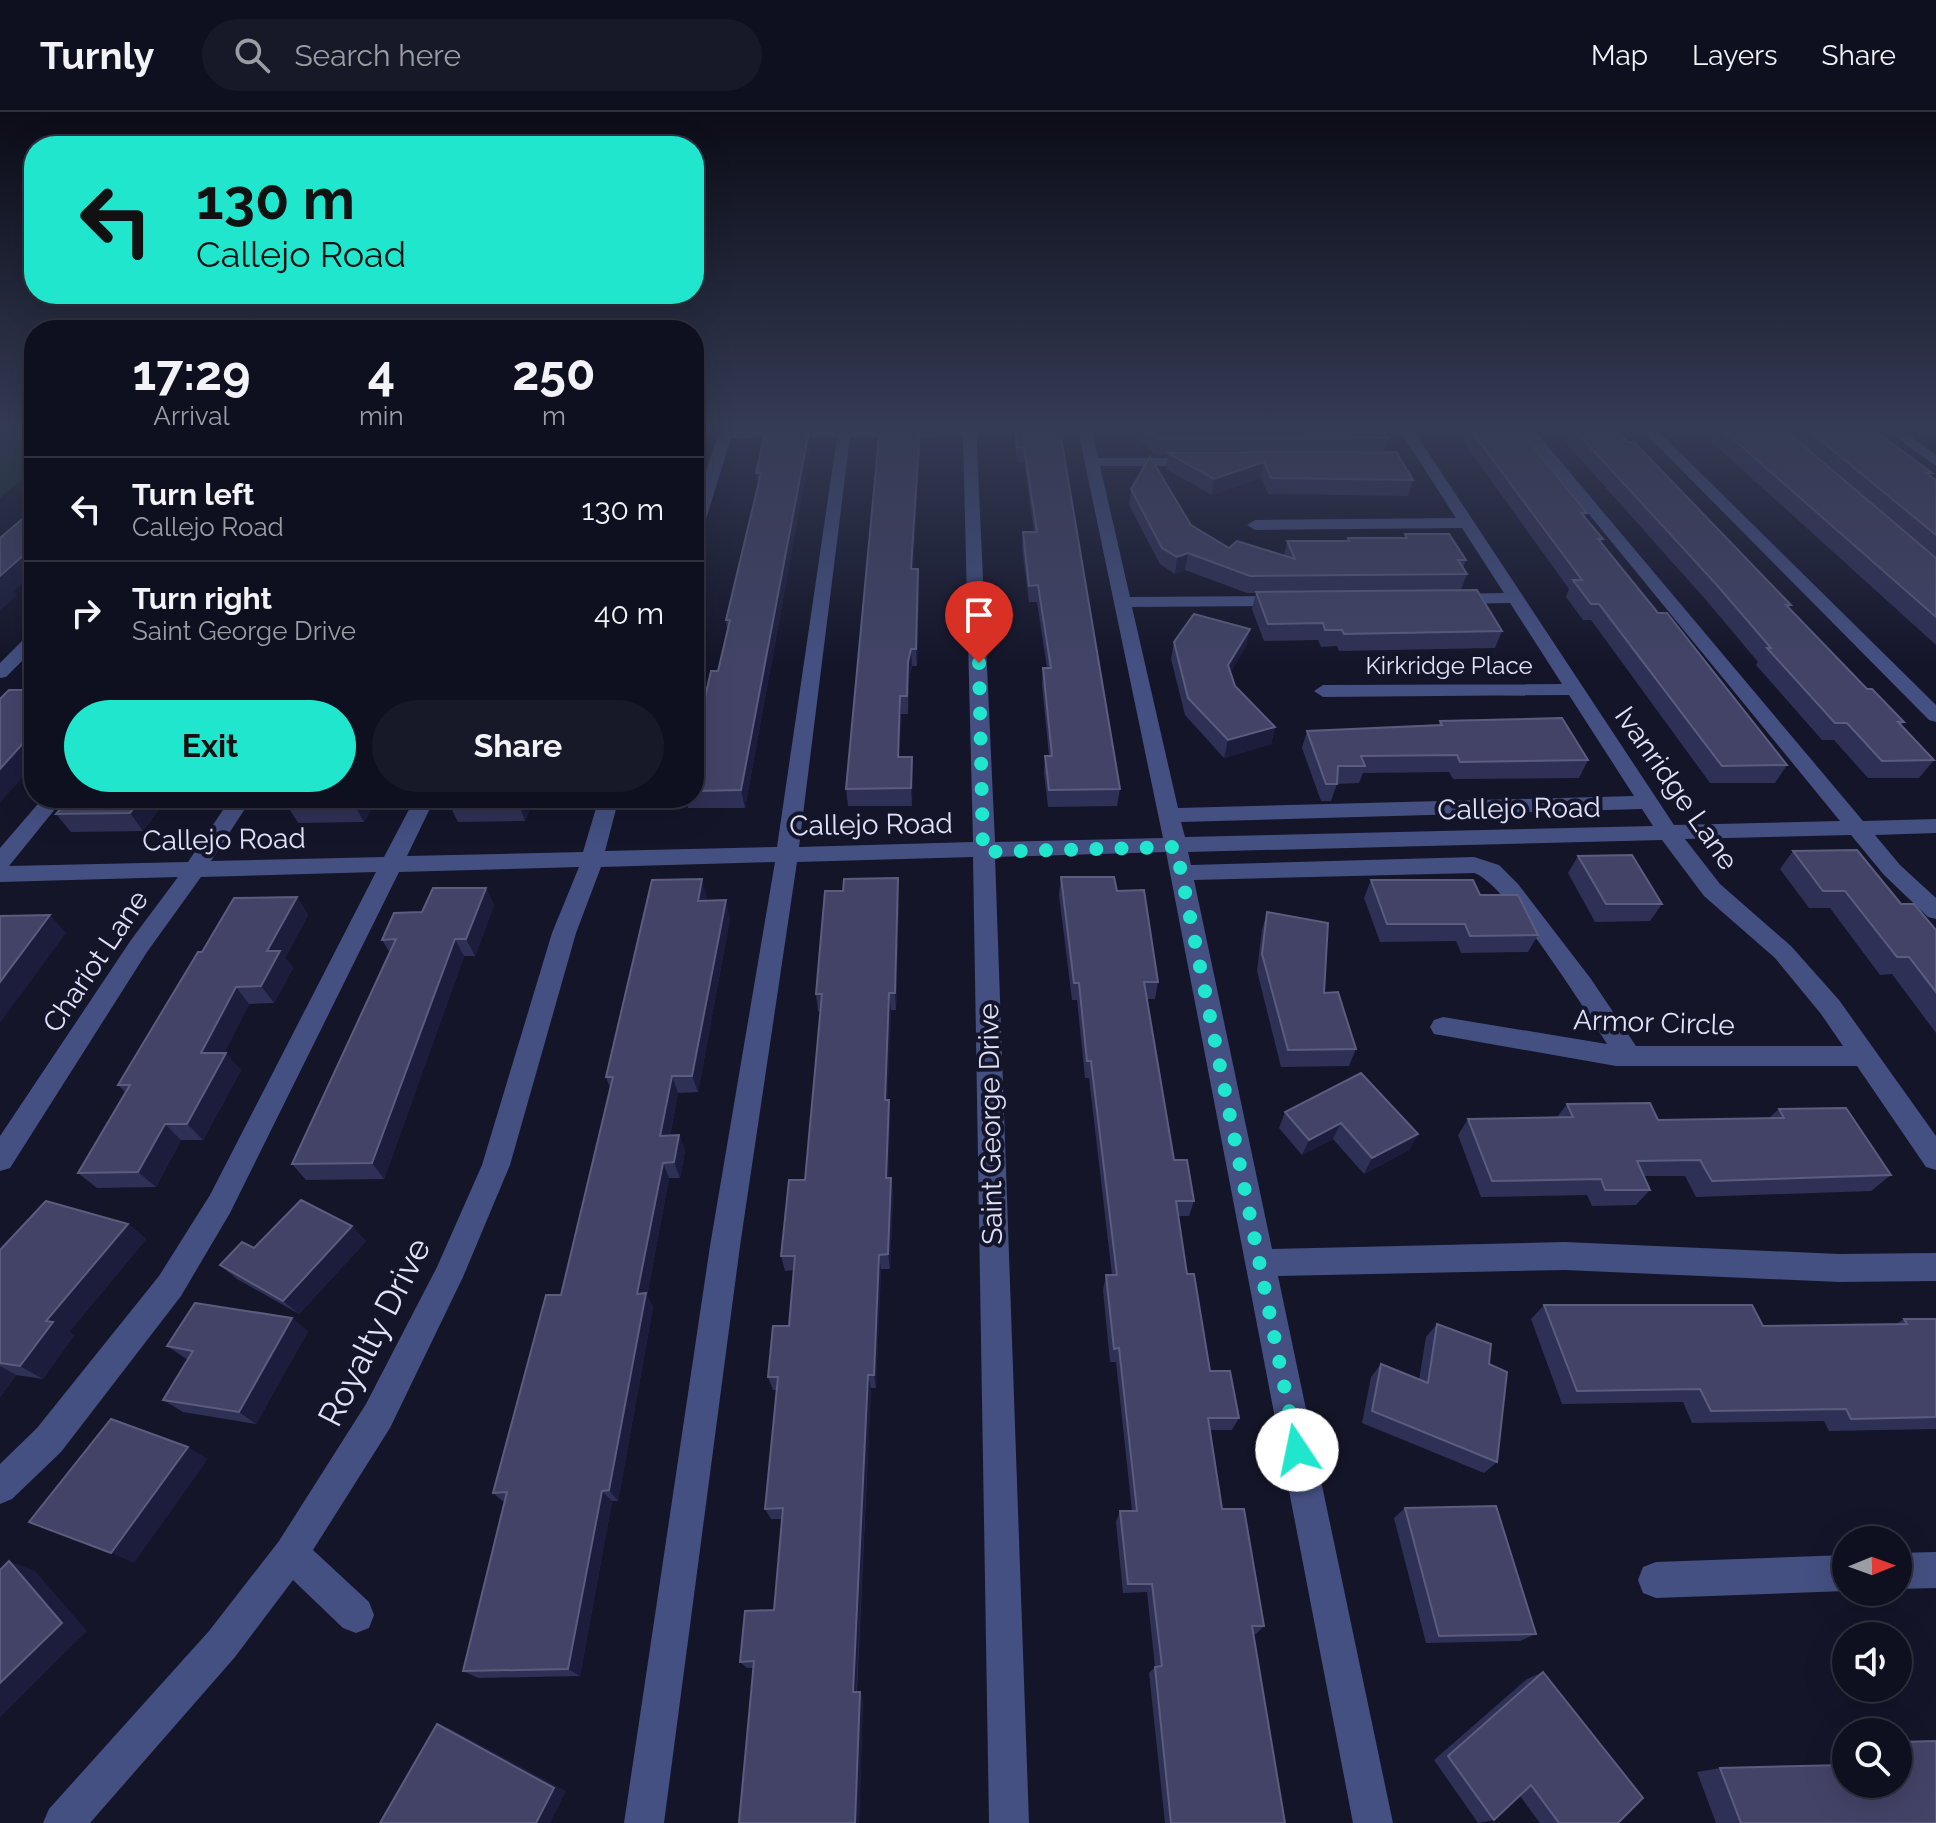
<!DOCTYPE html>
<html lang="en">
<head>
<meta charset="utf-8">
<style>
  :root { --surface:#0f101f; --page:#181928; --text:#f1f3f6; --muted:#9b9da4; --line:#2f303d; --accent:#21e6ce }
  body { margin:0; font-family:Raleway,sans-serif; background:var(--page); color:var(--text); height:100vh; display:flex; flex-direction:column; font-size:30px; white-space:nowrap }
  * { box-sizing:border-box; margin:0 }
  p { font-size:26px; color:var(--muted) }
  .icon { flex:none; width:44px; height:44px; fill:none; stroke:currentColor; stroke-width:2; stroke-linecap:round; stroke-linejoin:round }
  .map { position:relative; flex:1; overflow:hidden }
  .drawer { position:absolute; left:24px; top:208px; width:680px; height:488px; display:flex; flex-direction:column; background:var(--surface); border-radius:32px; box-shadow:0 8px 32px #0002,0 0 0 2px var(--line) }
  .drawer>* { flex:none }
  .guide { position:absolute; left:24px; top:24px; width:680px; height:168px; border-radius:32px; box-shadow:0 8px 32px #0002,0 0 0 2px var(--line); background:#21e6ce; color:#111; overflow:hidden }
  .needle { width:52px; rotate:89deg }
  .tools { position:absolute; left:1832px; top:1414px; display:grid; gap:16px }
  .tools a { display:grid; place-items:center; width:80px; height:80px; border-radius:50%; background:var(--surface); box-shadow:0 8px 32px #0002,0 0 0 2px var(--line); font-size:40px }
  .pin { position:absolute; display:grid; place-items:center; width:68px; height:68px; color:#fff; margin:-82px -34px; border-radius:50% 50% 50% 0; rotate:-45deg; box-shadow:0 0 8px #0007 }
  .pin .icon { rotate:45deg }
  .me { position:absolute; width:88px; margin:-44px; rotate:349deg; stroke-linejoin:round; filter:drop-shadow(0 0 6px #0008) }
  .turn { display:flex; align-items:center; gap:28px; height:168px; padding:0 40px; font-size:36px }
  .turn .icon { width:104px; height:104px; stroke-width:2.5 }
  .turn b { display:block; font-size:56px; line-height:68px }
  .eta { display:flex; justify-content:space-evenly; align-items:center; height:136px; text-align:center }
  .eta b { font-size:48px; font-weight:700; line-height:56px }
  .primary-button { display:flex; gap:16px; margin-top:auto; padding:16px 40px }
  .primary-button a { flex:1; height:92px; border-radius:48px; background:var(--accent); color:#111; font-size:32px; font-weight:700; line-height:92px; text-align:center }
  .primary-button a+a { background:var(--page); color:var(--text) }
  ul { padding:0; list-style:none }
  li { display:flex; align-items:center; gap:24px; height:104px; padding:0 40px; border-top:2px solid var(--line) }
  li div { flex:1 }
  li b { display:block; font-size:30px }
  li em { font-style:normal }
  header { display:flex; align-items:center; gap:48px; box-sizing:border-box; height:112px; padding:0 40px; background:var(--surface); border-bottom:2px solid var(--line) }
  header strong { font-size:38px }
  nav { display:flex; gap:44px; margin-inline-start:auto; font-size:28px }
  .search { width:560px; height:72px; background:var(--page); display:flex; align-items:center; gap:20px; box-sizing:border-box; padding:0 28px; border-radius:44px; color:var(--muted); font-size:30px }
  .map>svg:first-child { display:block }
</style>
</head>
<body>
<header>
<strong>Turnly</strong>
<div class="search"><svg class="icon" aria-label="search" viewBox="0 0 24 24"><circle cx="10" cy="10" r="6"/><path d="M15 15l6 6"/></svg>Search here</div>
<nav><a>Map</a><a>Layers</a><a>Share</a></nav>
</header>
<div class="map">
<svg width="1936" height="1711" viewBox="0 0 1936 1711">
  <rect width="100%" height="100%" fill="#141529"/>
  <polygon fill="#18322c" points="0,313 34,313 34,358 0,386"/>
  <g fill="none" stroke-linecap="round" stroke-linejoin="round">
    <g fill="#445082" fill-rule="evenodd">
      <path d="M962,313H976L995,730L1163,726L1077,313H1091L1098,346H1200L1207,350L1200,354H1100L1130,485L1286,484L1294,489L1286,494L1132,495L1178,696L1634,684L1569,583L1323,585L1314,579L1323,573L1562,572L1510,491L1451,492L1443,487L1451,482L1504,481L1462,416L1255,418L1247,413L1255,408L1456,406L1396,313H1410L1674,713L1840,709L1516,313H1530L1863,709L1936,707V721L1875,723L1900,753L1936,786V807L1928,805L1884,763L1851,723L1685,727L1720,772L1791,834L1839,888L1936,1024V1058L1926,1055L1857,954H1616L1434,922L1430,915L1434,908L1443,905L1607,932C1586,899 1505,770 1474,761L1194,768L1272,1137L1565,1130L1839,1142L1936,1141V1169L1839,1170L1565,1158L1278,1164L1393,1711H1353L1166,740L995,745L1029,1711H989L973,745L797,750L740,1134L664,1711H624L710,1134L775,750L601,755L576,821L510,1053L463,1165L390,1316L313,1438L369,1490L374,1503L369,1516L356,1521L343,1516L293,1468L235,1545L90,1711H43L49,1697L209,1519L279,1429L366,1292L437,1155L482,1053L552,821L579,755L399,760L230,1101L181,1184L61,1340L12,1387L0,1392V1352L37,1316L159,1164L210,1083L376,760L201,765L147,840L10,1056L0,1059V1024L131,828L178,765L0,770V736L43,686H64L9,754L188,750L231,686H252L211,749L384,745L415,686H435L407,744L583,740L599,686H619L605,739L777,735L837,325L731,326L702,420L694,425V396L718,322L725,318L962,316ZM963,324L973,730L799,735L850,325ZM1642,697L1653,714L1185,725L1181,710ZM1662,728L1704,784L1775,846L1821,902L1843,934H1636L1591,867L1518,772L1499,753L1474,745L1191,753L1188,740Z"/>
      <polygon points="1637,313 1652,313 1936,593 1936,610 1929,608"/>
      <polygon points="1879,313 1895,313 1936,343 1936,354"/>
      <polygon points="34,522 34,537 6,565 0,566 0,551 28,523"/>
      <polygon points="1936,1440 1936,1476 1898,1477 1898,1441"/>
      <polygon points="1846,1443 1846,1479 1656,1486 1643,1481 1638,1468 1643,1455 1656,1450"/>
    </g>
  </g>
  <g fill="#2f3055">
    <polygon points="767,313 815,313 815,314 811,314 812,328 745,696 688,696 686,686 694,686 694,634 718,559 727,518 726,508 758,375 756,361"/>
    <polygon points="880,313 921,313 913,457 918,457 919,474 917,554 912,554 909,567 908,602 901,602 899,645 912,645 912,694 848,694 846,677"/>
    <polygon points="1013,313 1059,313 1120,677 1117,694 1048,695 1044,661 1045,644 1049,644 1042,573 1043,556 1047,556 1037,490 1029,490 1022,436 1023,420 1034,420 1024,350 1017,350"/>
    <polygon points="1119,313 1380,313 1388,326 1384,340 1413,368 1408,384 1268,382 1261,366 1212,383 1166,357 1168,343 1157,343"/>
    <polygon points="1451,313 1515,313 1587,401 1585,406 1603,427 1601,431 1658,501 1787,653 1775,671 1710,671 1591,508 1583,508 1566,485 1569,477"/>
    <polygon points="1550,313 1612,313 1791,493 1789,496 1867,577 1904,610 1901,614 1934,648 1919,666 1868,666 1834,628 1822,628 1756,553 1758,550 1706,488"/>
    <polygon points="1693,313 1867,313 1932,361 1930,364 1936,368 1936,533"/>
    <polygon points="1131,377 1229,436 1284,443 1287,429 1347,429 1348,426 1404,426 1405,422 1466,448 1463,456 1467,462 1461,478 1502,519 1495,536 1339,539 1337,534 1321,535 1318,528 1264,529 1252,497 1256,481 1247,481 1185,458 1175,462 1160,452 1129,393"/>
    <polygon points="1250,517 1246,534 1230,560 1235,574 1275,615 1271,632 1224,646 1185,603 1171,547 1174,530"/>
    <polygon points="1440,609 1588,648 1579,666 1453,667 1449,660 1363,661 1359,671 1337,672 1331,689 1321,689 1302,636 1307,619 1438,614"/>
    <polygon points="167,686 143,719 71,720 56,702"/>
    <polygon points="291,686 377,686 364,710 298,711 287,693"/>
    <polygon points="452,686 534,686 525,709 458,710 449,692"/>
    <polygon points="1793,739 1901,792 1936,818 1936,921 1892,862 1880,863 1830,796 1809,796 1780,757"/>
    <polygon points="1578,744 1662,792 1650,809 1595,810 1568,761"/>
    <polygon points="1061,765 1117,779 1158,870 1155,887 1147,887 1174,1048 1194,1089 1189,1104 1178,1104 1187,1162 1210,1259 1239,1306 1232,1318 1209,1318 1222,1397 1264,1514 1256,1522 1253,1522 1285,1711 1165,1711 1149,1561 1155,1555 1147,1480 1123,1481 1116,1410 1120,1399 1132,1399 1116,1250 1110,1250 1103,1178 1106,1163 1112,1163 1089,966 1085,966 1077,888 1072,888 1059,783"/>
    <polygon points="1371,768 1480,783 1538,823 1528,840 1461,841 1456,829 1380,830 1364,786"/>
    <polygon points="486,776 494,793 475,844 464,844 384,1067 306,1068 292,1052 390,841 382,828 422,800"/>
    <polygon points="899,783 896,898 891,898 887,988 889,988 890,1004 888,1066 891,1066 893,1082 890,1157 881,1157 876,1276 871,1276 857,1580 863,1586 859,1711 739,1711 753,1556 747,1556 740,1550 774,1498 782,1407 771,1407 765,1397 777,1278 773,1278 768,1265 789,1214 794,1158 785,1159 781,1144 805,1068 821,899 818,899 816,882"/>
    <polygon points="297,785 308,803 285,846 293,856 274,891 249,892 224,941 241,958 203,1028 181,1028 156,1075 97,1076 78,1061 126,981 118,973 202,840"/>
    <polygon points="707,785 706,789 730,806 698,980 678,981 670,1024 679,1023 685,1039 680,1066 669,1066 647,1184 653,1195 618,1389 612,1389 580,1564 478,1566 463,1559 505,1391 493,1381 561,1183 610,976 606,965"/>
    <polygon points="1267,800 1324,881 1356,937 1349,954 1281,955 1257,859 1262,818"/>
    <polygon points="1567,992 1658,1008 1769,1006 1779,997 1891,1063 1871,1079 1696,1085 1685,1064 1644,1064 1650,1078 1636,1093 1592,1094 1587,1083 1481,1085 1458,1023 1468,1007 1557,1005"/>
    <polygon points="1285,1000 1418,1022 1409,1038 1364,1062 1333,1027 1302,1043 1279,1016"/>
    <polygon points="128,1112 146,1127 69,1220 74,1223 43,1267 16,1263 0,1285 0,1138"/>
    <polygon points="352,1114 366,1129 299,1202 237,1167 220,1153 254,1136"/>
    <polygon points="1544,1193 1763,1214 1896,1212 1904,1207 1936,1207 1936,1317 1829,1319 1824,1309 1692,1311 1683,1290 1562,1292 1531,1207"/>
    <polygon points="1437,1212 1489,1252 1497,1350 1484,1361 1362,1311 1371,1265 1381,1252 1419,1268 1426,1225"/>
    <polygon points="308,1219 256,1312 183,1300 163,1288 188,1248 167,1234"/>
    <polygon points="1405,1396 1536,1522 1520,1529 1426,1531 1394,1406"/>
    <polygon points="1543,1560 1618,1711 1540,1711 1520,1684 1494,1708 1478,1711 1434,1648 1527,1567"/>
    <polygon points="1846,1633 1846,1672 1936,1711 1716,1711 1697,1660 1720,1656 1844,1653 1836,1635"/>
  </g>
  <g fill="#1c1d3c">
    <polygon points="811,313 812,328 745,696 741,678"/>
    <polygon points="920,313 921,327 912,474 911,457"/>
    <polygon points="1264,350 1261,366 1212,383 1214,367"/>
    <polygon points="34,434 34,461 14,479 17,483 0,499 0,464"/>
    <polygon points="1188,441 1185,458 1175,462 1177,445"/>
    <polygon points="918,457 919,474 917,554 916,537"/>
    <polygon points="1250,517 1246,534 1225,570 1228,553"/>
    <polygon points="911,537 912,554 909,567 908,602 908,550"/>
    <polygon points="900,584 901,602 899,662 898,645"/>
    <polygon points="1275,615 1271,632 1224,646 1228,628"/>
    <polygon points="34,619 34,652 0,691 0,657"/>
    <polygon points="912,645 913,662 912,694 911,676"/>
    <polygon points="141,686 167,686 143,719 130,701"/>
    <polygon points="358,686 377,686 364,710 354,692"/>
    <polygon points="520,686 534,686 525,709 518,691"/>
    <polygon points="898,766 899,783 896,898 895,881"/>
    <polygon points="702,767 707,785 702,806 698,789"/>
    <polygon points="486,776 494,793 475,844 466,827"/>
    <polygon points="297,785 308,803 285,846 293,856 274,891 261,874 267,839"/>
    <polygon points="726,788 730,806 698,980 692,964"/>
    <polygon points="50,803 66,821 0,911 0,870"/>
    <polygon points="455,827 464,844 384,1067 372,1051"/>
    <polygon points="236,875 249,892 216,958 201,941"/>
    <polygon points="889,881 891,898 887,1004 885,988"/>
    <polygon points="226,941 241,958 203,1028 187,1012"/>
    <polygon points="672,964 678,981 667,1040 660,1024"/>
    <polygon points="889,988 890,1004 888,1082 886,1066"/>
    <polygon points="1341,1011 1333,1027 1302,1043 1309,1028"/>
    <polygon points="165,1012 181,1028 156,1075 138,1060"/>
    <polygon points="1418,1022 1409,1038 1364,1062 1372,1046"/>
    <polygon points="679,1023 685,1039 680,1066 674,1050"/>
    <polygon points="663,1051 669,1066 647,1184 653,1195 618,1389 609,1378 637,1182"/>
    <polygon points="891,1066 893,1082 890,1157 888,1142"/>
    <polygon points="128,1112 146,1127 69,1220 74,1223 43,1267 20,1254 46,1209"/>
    <polygon points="352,1114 366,1129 299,1202 283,1189"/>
    <polygon points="879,1143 881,1157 876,1276 874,1263"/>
    <polygon points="292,1206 308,1219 256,1312 239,1300"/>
    <polygon points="0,1254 16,1263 0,1285"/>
    <polygon points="868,1263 871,1276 856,1586 853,1580"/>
    <polygon points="188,1335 208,1347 134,1451 111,1441"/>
    <polygon points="602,1379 612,1389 580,1564 568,1557"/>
    <polygon points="9,1449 35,1459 87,1519 0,1605 0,1571"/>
    <polygon points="860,1580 863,1586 859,1711 855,1711"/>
    <polygon points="437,1612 453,1618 566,1679 550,1711 536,1711"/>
  </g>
  <g fill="#424366" stroke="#5b5c7e" stroke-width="2">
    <polygon points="767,313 810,313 741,678 694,679 694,634 711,559 718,559 730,508 726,508 761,361 756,361"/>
    <polygon points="880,313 920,313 911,457 918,457 916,537 911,537 908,550 907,584 900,584 898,645 912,645 911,676 846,677"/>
    <polygon points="1015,313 1059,313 1120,677 1049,678 1045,644 1052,644 1043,556 1051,556 1038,473 1029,474 1023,420 1037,420 1024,335 1017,335"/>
    <polygon points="1140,313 1380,313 1388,326 1159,327"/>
    <polygon points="1467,313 1515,313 1587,401 1581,401 1603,427 1598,427 1658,501 1667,501 1787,653 1722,654 1599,492 1591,492 1573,468 1582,468"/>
    <polygon points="1570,313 1612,313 1627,330 1634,330 1791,493 1786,493 1867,577 1872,577 1904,610 1898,610 1934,648 1882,649 1847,611 1835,611 1767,536 1771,536 1716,472"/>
    <polygon points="1717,313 1779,313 1936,446 1936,505"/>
    <polygon points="1802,313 1867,313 1932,361 1926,361 1936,368 1936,423"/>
    <polygon points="1396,340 1413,368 1271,366 1264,350 1214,367 1168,341"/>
    <polygon points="1150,345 1191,413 1229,436 1237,429 1295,447 1287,429 1349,429 1348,426 1407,426 1405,422 1449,422 1466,448 1458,448 1467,462 1250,464 1188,441 1177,445 1162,436 1131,377"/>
    <polygon points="34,397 34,434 0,464 0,426"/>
    <polygon points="1477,478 1502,519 1344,522 1342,518 1325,518 1323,511 1268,512 1256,480"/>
    <polygon points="1194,502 1250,517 1228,553 1235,574 1275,615 1228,628 1188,586 1174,530"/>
    <polygon points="34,567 34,619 0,657 0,587 9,578 23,578"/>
    <polygon points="1562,606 1588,648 1460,650 1457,643 1361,644 1365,654 1338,654 1337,672 1326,672 1307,619 1442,613 1440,609"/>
    <polygon points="70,686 141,686 130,701 56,702"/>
    <polygon points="291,686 358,686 354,692 287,693"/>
    <polygon points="452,686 520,686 518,691 449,692"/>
    <polygon points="1857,738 1901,792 1914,792 1936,818 1936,880 1909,845 1897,845 1845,779 1823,779 1793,739"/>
    <polygon points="1632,743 1662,792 1606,792 1578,744"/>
    <polygon points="1061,765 1114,765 1117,779 1144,778 1158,870 1144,870 1174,1048 1187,1048 1194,1089 1176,1089 1187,1162 1194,1162 1210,1259 1230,1259 1239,1306 1208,1306 1222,1397 1244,1397 1264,1514 1252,1514 1285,1711 1171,1711 1155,1555 1162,1554 1152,1472 1128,1472 1120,1399 1137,1399 1119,1236 1114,1237 1106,1163 1117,1163 1091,949 1087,949 1079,871 1074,871"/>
    <polygon points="898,766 895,881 889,881 885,988 889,988 886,1066 891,1066 888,1142 879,1143 874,1263 868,1263 853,1580 860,1580 855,1711 739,1711 754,1549 740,1550 745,1499 774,1498 783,1396 765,1397 778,1265 768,1265 773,1214 789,1214 795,1144 781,1144 789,1068 805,1068 822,882 816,882 825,779 843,779 844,767"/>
    <polygon points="702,767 698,789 726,788 692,964 672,964 660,1024 679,1023 674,1050 663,1051 637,1182 646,1181 609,1378 602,1379 568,1557 463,1559 507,1380 493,1381 546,1183 561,1183 613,965 606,965 652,768"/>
    <polygon points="1371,768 1473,768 1480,783 1518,783 1538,823 1470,824 1465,812 1387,812"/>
    <polygon points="433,776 486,776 466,827 455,827 372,1051 292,1052 396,827 382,828 394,801 422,800"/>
    <polygon points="297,785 267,839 280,839 261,874 236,875 201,941 226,941 187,1012 165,1012 138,1060 78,1061 130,973 118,973 198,840 202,840 234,786"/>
    <polygon points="1267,800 1328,811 1324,881 1338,880 1356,937 1288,938 1262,842"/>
    <polygon points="50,803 0,870 0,804"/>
    <polygon points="1361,961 1418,1022 1372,1046 1341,1011 1309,1028 1285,1000"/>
    <polygon points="1650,991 1658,1008 1784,1006 1779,997 1846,996 1891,1063 1712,1069 1700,1048 1637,1049 1650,1078 1605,1078 1601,1067 1492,1069 1468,1007 1573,1005 1567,992"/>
    <polygon points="301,1088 352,1114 283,1189 220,1153 242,1130 254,1136"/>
    <polygon points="46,1089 128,1112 46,1209 53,1210 20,1254 0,1251 0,1138"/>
    <polygon points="195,1191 292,1206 239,1300 163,1288 193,1239 167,1234"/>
    <polygon points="1544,1193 1752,1193 1763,1214 1907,1212 1904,1207 1936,1207 1936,1305 1851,1307 1846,1297 1711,1299 1700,1277 1577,1279"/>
    <polygon points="1437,1212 1491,1232 1489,1252 1507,1260 1497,1350 1372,1299 1381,1252 1428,1271"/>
    <polygon points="111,1307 188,1335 111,1441 29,1410"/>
    <polygon points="1496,1394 1536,1522 1439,1524 1405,1396"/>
    <polygon points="9,1449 62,1511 0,1571 0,1458"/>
    <polygon points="1543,1560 1643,1686 1618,1711 1559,1711 1531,1673 1494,1708 1448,1644"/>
    <polygon points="437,1612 554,1676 536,1711 380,1711"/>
    <polygon points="1936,1629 1936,1711 1741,1711 1720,1656 1846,1653 1846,1672 1898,1672 1898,1630"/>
  </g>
  <linearGradient id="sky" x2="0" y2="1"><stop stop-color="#0b0c17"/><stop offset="0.57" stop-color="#343b54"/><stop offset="1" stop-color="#343b54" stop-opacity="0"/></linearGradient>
  <rect width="1936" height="553" fill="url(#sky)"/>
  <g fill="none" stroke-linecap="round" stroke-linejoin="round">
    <polyline stroke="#21e6ce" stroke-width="14" stroke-dasharray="0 25.2" points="979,551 983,740 1176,735 1297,1338"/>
  </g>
  <g text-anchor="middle" stroke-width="8" stroke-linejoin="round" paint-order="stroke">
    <g font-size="24" fill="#e0e2fb" stroke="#141529">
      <text x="1449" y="562">Kirkridge Place</text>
    </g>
    <g font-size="28" fill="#e0e2fb" stroke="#141529">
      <text transform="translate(1677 676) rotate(55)" y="10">Ivanridge Lane</text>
      <text transform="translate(1519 696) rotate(-1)" y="10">Callejo Road</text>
      <text transform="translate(871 712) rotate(-1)" y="10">Callejo Road</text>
      <text transform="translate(224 727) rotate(-1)" y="10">Callejo Road</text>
      <text transform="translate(95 849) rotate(-56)" y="10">Chariot Lane</text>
      <text transform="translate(1654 910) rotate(2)" y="10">Armor Circle</text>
      <text transform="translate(990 1012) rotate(-91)" y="10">Saint George Drive</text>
    </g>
    <g font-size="34" fill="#e0e2fb" stroke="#141529">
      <text transform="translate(374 1220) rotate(-63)" y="12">Royalty Drive</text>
    </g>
  </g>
</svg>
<div class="tools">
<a><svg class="needle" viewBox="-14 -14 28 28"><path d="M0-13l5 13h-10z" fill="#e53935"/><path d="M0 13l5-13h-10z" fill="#9b9da4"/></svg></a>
<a><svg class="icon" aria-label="sound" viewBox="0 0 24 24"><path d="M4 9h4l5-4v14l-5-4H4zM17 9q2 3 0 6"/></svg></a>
<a><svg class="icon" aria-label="search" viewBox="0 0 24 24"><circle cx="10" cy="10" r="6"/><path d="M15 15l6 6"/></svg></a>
</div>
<div class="pin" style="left:979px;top:551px;background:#d93025"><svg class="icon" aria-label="arrive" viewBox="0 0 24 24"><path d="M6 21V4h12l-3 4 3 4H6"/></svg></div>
<svg class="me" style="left:1297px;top:1338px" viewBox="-20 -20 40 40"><circle r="19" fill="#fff"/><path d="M0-13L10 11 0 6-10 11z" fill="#21e6ce"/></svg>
<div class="guide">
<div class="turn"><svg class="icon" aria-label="left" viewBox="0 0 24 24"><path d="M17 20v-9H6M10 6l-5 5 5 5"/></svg><div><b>130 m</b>Callejo Road</div></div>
</div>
<section class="drawer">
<div class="eta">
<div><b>17:29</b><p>Arrival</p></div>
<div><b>4</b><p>min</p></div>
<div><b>250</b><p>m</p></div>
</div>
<ul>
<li><svg class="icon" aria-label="left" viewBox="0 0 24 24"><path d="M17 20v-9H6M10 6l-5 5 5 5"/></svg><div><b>Turn left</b><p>Callejo Road</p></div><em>130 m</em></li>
<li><svg class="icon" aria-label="right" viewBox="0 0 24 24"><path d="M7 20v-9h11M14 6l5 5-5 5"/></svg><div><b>Turn right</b><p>Saint George Drive</p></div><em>40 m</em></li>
</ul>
<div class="primary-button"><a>Exit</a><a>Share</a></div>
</section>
</div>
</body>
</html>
